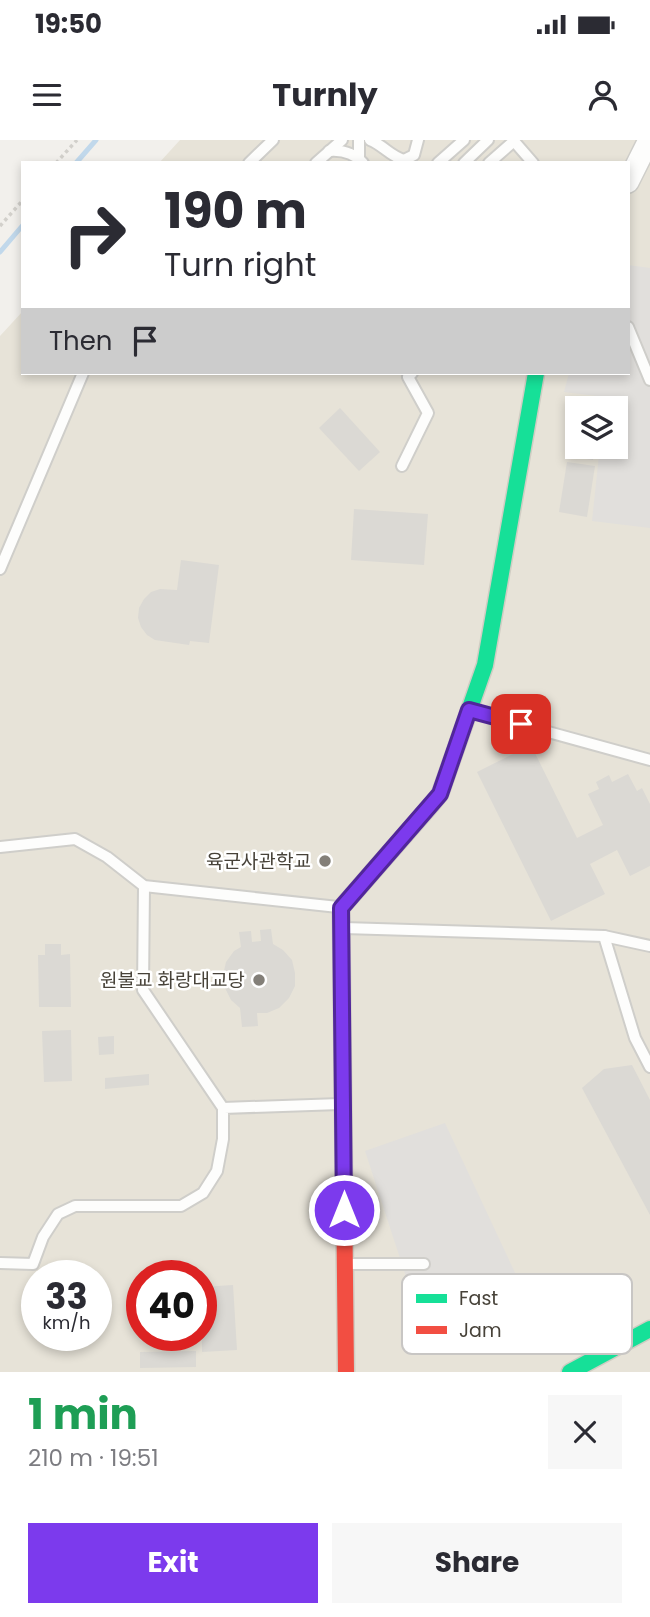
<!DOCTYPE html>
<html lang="en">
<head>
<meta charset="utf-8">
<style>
  :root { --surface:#fff; --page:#f7f7f7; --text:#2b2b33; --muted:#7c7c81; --accent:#7c3aed }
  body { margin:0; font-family:Poppins,"Noto Sans KR",sans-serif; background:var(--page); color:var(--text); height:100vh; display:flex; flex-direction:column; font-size:26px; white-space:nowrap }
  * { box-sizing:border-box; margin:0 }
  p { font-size:23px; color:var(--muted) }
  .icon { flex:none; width:38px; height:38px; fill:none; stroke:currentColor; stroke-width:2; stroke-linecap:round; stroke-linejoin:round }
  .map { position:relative; height:1232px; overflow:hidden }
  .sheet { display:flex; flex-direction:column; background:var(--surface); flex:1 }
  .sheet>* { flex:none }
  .guide { position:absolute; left:21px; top:21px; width:609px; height:214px; border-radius:0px; box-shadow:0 4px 10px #0003; background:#fff; color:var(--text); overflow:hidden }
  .buttons { position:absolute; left:565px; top:256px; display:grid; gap:14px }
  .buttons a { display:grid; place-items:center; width:63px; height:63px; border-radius:0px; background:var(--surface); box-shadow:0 4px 10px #0003; font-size:35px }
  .speed { position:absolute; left:21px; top:1120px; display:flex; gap:14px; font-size:35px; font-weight:700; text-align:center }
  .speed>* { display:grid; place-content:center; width:91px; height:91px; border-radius:50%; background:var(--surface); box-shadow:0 4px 10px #0003; line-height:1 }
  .speed small { font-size:18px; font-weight:400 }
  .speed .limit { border:10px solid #d22; background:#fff; color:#111 }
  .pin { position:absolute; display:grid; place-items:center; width:60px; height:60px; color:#fff; margin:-30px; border-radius:14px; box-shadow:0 4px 10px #0006 }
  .me { position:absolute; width:77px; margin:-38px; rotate:0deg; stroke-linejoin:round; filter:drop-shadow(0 0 5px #0008) }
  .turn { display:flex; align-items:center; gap:24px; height:147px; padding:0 28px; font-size:32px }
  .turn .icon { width:91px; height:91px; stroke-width:2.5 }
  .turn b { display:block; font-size:49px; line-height:60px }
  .then { display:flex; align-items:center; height:66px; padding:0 28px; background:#0003; gap:14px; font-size:26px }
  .round { display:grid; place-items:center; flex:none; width:74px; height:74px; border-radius:0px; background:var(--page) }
  .summary { display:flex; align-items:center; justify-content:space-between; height:119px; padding:0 28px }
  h1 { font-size:42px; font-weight:700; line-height:52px; color:#1e9e55 }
  .primary-button { display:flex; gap:14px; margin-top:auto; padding:14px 28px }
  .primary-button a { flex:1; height:80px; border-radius:0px; background:var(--accent); color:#fff; font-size:28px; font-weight:700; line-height:80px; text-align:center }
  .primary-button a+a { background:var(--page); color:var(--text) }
  .status { display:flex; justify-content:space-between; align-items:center; height:49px; padding:0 35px; background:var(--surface); direction:ltr }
  .status svg { height:19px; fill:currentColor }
  header { display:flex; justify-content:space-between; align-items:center; height:91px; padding:0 28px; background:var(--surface); font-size:32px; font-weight:700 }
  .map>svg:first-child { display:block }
</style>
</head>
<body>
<div class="status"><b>19:50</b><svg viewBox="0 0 49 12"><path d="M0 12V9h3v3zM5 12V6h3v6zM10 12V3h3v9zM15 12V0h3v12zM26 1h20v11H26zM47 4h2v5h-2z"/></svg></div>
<header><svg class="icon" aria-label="menu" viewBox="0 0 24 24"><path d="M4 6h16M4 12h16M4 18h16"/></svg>Turnly<svg class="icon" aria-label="person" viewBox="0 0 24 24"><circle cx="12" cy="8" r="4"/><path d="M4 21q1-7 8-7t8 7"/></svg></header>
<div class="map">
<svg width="650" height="1232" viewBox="0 0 650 1232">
  <rect width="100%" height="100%" fill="#f2f0ec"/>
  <path fill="#e7e3d8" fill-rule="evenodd" d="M180,0H650V1232H0V196L23,171V233H628V23H159ZM578,268H616V306H578ZM37,1136H96V1195H37ZM142,1136H201V1195H142Z"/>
  <g fill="#e1dfdc">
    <polygon points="628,125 650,128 650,388 592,381 600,306 616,306 616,268 605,268 605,257 564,252 569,233 628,233"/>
    <polygon points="445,983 538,1182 427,1201 365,1011"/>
  </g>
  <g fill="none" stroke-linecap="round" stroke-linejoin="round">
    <g stroke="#c1d8eb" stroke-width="5">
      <polyline points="76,23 96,0"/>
      <polyline points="0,112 23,85"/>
    </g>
  </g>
  <g fill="#dbd9d4">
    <polygon points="575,258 602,262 601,268 578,268 578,306 595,306 593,320 566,316"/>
    <polygon points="340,268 380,312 359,331 319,288"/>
    <polygon points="567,322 595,326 587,377 559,372"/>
    <polygon points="354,369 428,374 424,425 351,420"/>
    <polygon points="181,420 219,425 209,503 190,501 189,505 155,500 147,495 141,487 138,478 139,468 144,459 151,452 160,449 177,450"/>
    <polygon points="531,605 577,698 603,685 588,654 599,649 596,642 609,635 612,642 628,634 637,651 642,648 650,664 650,726 630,736 617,710 590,724 605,754 551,781 477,632"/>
    <polygon points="271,789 273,804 283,810 292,820 295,833 295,846 289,858 279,868 267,873 257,873 258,886 242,887 240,868 231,860 225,848 223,835 226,822 234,811 241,807 239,792 251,791 252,802 261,801 260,790"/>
    <polygon points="45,804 61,804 61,815 70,814 71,867 39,867 38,815 45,815"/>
    <polygon points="71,890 72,941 44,942 42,891"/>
    <polygon points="114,896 114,914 99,915 98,897"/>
    <polygon points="632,925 650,960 650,1075 582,948 604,929"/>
    <polygon points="149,934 149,945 105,949 105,938"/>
    <polygon points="233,1145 237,1210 202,1212 201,1147"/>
    <polygon points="196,1211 196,1227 140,1228 140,1212"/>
  </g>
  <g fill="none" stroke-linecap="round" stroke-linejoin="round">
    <g stroke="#cfceca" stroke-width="14">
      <g id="lane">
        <polyline points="359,0 359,19"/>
        <path d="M370,0C383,5 390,16 404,20L414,15L418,0"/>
        <polyline points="513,0 533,23"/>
        <path d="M329,11C341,10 354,13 363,23"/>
        <polyline points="249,23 273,0"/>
        <polyline points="316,23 342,0"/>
        <polyline points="438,23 464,0"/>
        <polyline points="464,23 488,0"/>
        <polyline points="489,23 514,1"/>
        <polyline points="628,187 650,240"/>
        <polyline points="402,326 428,273 408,237 412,233"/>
        <polyline points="0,429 83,233"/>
        <polyline points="472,571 650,620"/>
        <polyline points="0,707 75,699 107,717 144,746 338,767"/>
        <polyline points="144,746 143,850 223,968"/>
        <polyline points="344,788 604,796 650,806"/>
        <polyline points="604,796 635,898 650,927"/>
        <polyline points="0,1123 33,1124 43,1097 58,1074 75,1066 181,1066 203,1053 217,1031 223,999 223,968 340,964"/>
        <polyline points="347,1124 424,1124"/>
      </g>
    </g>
    <g stroke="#cfceca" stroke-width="24">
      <polyline id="street" points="628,42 649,0"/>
    </g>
    <g stroke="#d0cdc3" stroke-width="19">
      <g id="fast">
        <polyline points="431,665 440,654 485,525 536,233"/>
        <polyline points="570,1232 650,1189"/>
      </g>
    </g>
    <g stroke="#d0cdc3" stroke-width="19">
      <polyline id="jam" points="346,1232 341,768 431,665"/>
    </g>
    <g stroke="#d2d0cb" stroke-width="3.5" stroke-dasharray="3.5 3.5" stroke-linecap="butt">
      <polyline points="56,23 77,0"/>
      <polyline points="0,86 23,60"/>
    </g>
    <use href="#lane" stroke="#fdfdfc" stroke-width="10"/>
    <use href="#street" stroke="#fdfdfc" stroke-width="21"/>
    <use href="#fast" stroke="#16e098" stroke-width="16"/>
    <use href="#jam" stroke="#f24e42" stroke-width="16"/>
  </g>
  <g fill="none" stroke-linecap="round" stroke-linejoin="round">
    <g stroke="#51269a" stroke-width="18">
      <polyline id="route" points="344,1070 341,768 440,654 469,570 521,584"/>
    </g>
    <use href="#route" stroke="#7c3aed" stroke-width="12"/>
  </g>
  <g fill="#837f78" stroke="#fff" stroke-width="2.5">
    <circle cx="325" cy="721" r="7"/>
    <circle cx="259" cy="840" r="7"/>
  </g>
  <g text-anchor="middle" stroke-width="5" stroke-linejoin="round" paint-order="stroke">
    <g font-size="19" fill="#474239" stroke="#fff" text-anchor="end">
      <text x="311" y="728">육군사관학교</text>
      <text x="245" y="847">원불교 화랑대교당</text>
    </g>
  </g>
  <rect x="402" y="1134" width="230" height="80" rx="10" fill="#fff" stroke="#c8c6c4" stroke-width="2"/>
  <rect x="416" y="1154" width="31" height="9" fill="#16e098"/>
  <rect x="416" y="1186" width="31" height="8" fill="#f24e42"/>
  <g font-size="19" fill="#474239">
    <text x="459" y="1165">Fast</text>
    <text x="459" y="1197">Jam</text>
  </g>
</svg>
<div class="buttons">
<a><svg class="icon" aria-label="layers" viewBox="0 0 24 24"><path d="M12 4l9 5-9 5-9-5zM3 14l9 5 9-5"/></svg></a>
</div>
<div class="speed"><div>33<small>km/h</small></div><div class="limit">40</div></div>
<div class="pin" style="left:521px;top:584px;background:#d93025"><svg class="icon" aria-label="arrive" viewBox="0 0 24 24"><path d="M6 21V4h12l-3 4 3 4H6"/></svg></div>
<svg class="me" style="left:344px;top:1070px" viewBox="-20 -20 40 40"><circle r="17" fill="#7c3aed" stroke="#fff" stroke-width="3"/><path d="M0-11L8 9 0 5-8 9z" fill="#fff"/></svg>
<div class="guide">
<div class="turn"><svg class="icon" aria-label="right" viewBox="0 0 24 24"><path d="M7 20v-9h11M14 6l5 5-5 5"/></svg><div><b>190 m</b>Turn right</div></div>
<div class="then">Then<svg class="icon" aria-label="arrive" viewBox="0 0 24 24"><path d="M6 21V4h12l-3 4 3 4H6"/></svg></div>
</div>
</div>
<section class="sheet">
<div class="summary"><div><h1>1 min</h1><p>210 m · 19:51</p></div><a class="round"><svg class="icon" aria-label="close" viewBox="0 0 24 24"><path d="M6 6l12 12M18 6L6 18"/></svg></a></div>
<div class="primary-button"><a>Exit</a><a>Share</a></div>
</section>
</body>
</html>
